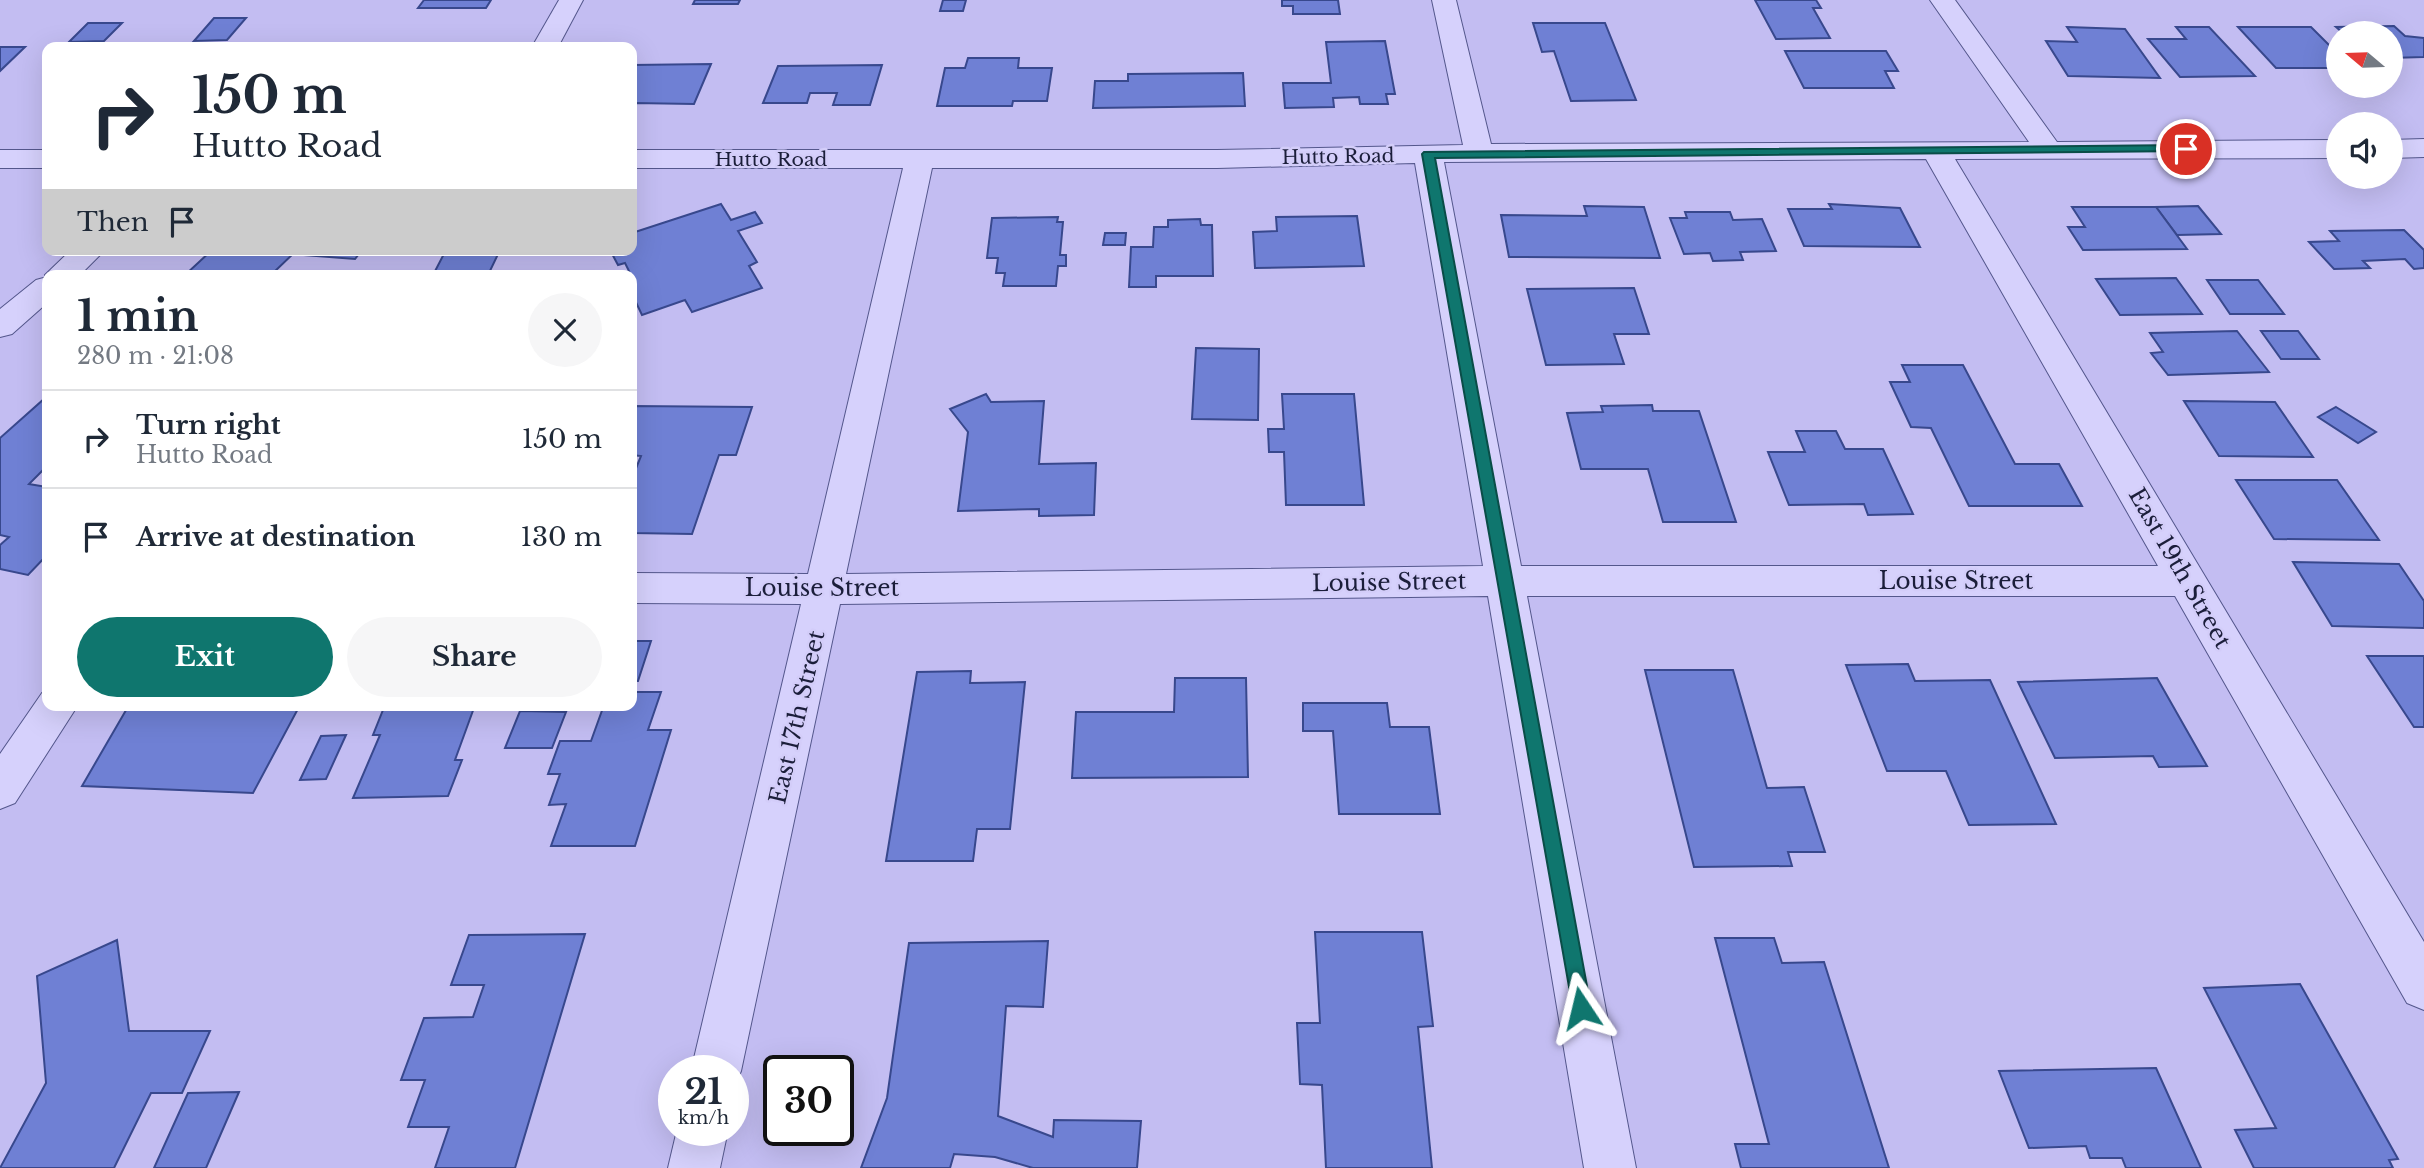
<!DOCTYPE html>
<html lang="en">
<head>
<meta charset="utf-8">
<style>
  :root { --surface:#fff; --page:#f6f6f7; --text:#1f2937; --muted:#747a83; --line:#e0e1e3; --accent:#0f766e }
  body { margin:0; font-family:"Libre Baskerville",serif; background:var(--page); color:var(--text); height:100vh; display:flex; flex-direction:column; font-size:26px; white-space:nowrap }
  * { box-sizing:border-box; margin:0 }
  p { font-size:23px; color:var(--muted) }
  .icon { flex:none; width:38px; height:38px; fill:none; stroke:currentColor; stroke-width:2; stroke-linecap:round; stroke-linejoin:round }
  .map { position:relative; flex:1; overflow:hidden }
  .details { position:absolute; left:42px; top:270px; width:595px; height:441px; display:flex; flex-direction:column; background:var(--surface); border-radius:14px; box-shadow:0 7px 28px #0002 }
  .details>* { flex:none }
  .top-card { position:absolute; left:42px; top:42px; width:595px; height:214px; border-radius:14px; box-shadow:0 7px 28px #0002; background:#fff; color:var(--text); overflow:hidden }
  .needle { width:46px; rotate:289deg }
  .controls { position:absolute; left:2326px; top:21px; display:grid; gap:14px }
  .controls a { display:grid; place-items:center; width:77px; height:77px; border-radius:50%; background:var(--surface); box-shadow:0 7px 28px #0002; font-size:35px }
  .speed { position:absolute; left:658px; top:1055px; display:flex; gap:14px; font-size:35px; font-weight:700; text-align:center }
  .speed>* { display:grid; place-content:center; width:91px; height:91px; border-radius:50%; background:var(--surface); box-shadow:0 7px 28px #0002; line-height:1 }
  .speed small { font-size:18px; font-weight:400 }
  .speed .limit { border:4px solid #111; border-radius:10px; background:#fff; color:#111 }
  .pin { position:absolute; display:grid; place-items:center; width:60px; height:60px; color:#fff; margin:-30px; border:4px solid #fff; border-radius:50%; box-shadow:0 2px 7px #0007 }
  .me { position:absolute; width:77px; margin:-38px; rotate:350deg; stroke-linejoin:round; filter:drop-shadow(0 0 5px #0008) }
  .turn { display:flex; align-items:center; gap:24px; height:147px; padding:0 35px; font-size:32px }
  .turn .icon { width:91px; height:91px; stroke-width:2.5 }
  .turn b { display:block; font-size:49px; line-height:60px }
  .then { display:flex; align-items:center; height:66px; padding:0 35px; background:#0003; gap:14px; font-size:26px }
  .round { display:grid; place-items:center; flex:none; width:74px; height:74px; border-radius:37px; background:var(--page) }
  .headline { display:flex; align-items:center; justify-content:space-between; height:119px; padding:0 35px }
  h1 { font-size:42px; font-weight:700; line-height:52px }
  .cta { display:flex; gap:14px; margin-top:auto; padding:14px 35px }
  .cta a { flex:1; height:80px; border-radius:42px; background:var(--accent); color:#fff; font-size:28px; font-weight:700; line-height:80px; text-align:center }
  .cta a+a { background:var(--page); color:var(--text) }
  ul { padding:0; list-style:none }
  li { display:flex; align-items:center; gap:21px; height:98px; padding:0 35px; border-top:2px solid var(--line) }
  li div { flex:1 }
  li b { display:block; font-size:26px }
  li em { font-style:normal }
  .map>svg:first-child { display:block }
</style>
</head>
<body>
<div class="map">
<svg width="2424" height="1168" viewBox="0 0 2424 1168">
  <rect width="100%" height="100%" fill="#c3bdf2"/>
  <g fill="#6f80d4" stroke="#38488d" stroke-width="2">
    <polygon points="424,0 491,0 486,8 418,8"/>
    <polygon points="695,0 740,0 738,4 693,4"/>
    <polygon points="943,0 966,0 963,11 940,11"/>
    <polygon points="1282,0 1338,0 1340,14 1293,14 1293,6 1282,6"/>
    <polygon points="1755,0 1816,0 1821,8 1813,8 1830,38 1776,39"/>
    <polygon points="214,18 246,18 227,40 194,41"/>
    <polygon points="88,23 122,23 104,41 69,42"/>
    <polygon points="1533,23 1605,23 1636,100 1571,101 1554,51 1542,52"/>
    <polygon points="2394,26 2405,36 2424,38 2424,57 2390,58 2390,33 2343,33 2336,27"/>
    <polygon points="2067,27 2125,29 2160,78 2068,76 2046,41 2077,42"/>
    <polygon points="2176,27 2209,27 2255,76 2180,77 2148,39 2186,39"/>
    <polygon points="2238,27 2311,27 2338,54 2338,61 2330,61 2337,68 2276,68"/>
    <polygon points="1385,41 1395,94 1386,94 1388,104 1360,104 1359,97 1333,98 1334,107 1285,108 1283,83 1331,83 1326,42"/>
    <polygon points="331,44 372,44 369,47 329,47"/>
    <polygon points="0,47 25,47 0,71"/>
    <polygon points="1785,51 1886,51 1898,71 1885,71 1894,88 1804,88"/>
    <polygon points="968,58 1019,58 1018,68 1052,68 1047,101 1013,101 1012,106 937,106 945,68 965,68"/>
    <polygon points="711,64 694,104 634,103 632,107 632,65"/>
    <polygon points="882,65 870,105 833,105 837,93 810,93 807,103 763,103 778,66"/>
    <polygon points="1243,73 1245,106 1093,108 1095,81 1128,81 1128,74"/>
    <polygon points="721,204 731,220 755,212 762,223 738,231 757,262 749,266 762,288 692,312 685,300 642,315 632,294 632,275 622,275 629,271 625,263 618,265 610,250 632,250 632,233"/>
    <polygon points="1829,204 1900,208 1920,247 1804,246 1788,209 1832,209"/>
    <polygon points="1584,206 1644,207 1660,258 1509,257 1501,215 1587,216"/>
    <polygon points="2198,206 2221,234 2177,235 2156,207"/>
    <polygon points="2072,207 2156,207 2187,249 2083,250 2068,227 2085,227"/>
    <polygon points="1685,212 1730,212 1733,220 1762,219 1776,251 1740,252 1743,260 1713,261 1710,253 1684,254 1670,218 1687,218"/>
    <polygon points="1357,216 1364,266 1255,268 1253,232 1277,231 1276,217"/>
    <polygon points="1058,217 1057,222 1063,222 1060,255 1066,255 1066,266 1058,266 1056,286 1003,286 1005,273 996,273 998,258 987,258 992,218"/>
    <polygon points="1200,219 1201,225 1212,225 1213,276 1156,276 1156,287 1129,287 1131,247 1153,247 1154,227 1168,227 1168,220"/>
    <polygon points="2404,230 2424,250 2424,268 2414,269 2405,259 2363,261 2370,268 2334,269 2309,242 2339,241 2330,231"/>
    <polygon points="1105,233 1126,233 1125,245 1103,245"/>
    <polygon points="212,250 297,250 271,275 185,275"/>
    <polygon points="306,250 362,250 355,259 302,255"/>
    <polygon points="446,250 500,250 488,275 433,275"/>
    <polygon points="2176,278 2202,314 2120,315 2096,279"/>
    <polygon points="2207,280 2258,280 2284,314 2230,314"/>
    <polygon points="1634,288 1649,334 1614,334 1624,364 1546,365 1527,289"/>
    <polygon points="2237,331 2269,372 2168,375 2151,353 2163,352 2150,333"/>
    <polygon points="2261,331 2298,331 2319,359 2281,359"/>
    <polygon points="1196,348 1259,349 1258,420 1192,419"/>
    <polygon points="1902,365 1963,365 2015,464 2059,464 2082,506 1969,506 1931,428 1911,427 1890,382 1910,382"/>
    <polygon points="986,394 991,402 1044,401 1039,464 1096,463 1094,515 1039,516 1039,509 958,511 968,432 950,409"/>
    <polygon points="1282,394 1354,394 1364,505 1286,505 1284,452 1269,452 1268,429 1284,429"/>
    <polygon points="44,399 47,400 47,466 29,484 47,487 47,555 28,575 0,569 0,545 9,537 0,535 0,438"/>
    <polygon points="2184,401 2275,402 2313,457 2219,456"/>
    <polygon points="1652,405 1653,411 1699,411 1736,522 1663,522 1648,469 1581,469 1567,413 1603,412 1601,406"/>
    <polygon points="632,406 752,407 736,455 719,455 692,534 632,533 632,478 641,456 632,455"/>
    <polygon points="2336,407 2376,432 2358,443 2318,417"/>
    <polygon points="1796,431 1836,431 1845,449 1883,449 1913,514 1868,515 1864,504 1789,505 1768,452 1805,452"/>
    <polygon points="2236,480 2337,480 2379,540 2274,539"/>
    <polygon points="2293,562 2399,564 2424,601 2424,628 2332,626"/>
    <polygon points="632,641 651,641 638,681 632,681"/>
    <polygon points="2367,656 2424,656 2424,727 2414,727"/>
    <polygon points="1908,664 1915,681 1990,680 2056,824 1969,825 1946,771 1887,771 1846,665"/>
    <polygon points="1645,670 1733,670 1767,788 1804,787 1825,852 1788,852 1792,866 1694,867"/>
    <polygon points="971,671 970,683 1025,682 1010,829 977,829 973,861 886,861 917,672"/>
    <polygon points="1175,678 1246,678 1248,777 1072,778 1076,712 1174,712"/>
    <polygon points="2157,678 2207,766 2159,767 2153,756 2055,758 2018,682"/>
    <polygon points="632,692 661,692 648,730 671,730 635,846 551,846 566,804 549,805 560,774 548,774 560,741 591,741 604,705 632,705"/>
    <polygon points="1303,703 1387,703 1390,727 1429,727 1440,814 1339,814 1333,731 1303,731"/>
    <polygon points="129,705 300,705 253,793 82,786"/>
    <polygon points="385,705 475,705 455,760 462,760 448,796 353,798 380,735 373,735"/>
    <polygon points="520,711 566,712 552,748 505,748"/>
    <polygon points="346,735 326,779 300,780 321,736"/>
    <polygon points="1315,932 1422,932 1433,1026 1418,1027 1432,1168 1326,1168 1322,1085 1300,1084 1297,1023 1320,1023"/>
    <polygon points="585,934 515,1168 435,1168 449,1127 408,1127 425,1080 401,1080 424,1018 473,1017 484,985 451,985 469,935"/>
    <polygon points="1715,938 1774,938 1782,963 1824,962 1889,1168 1741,1168 1735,1144 1769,1144"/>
    <polygon points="117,940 129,1031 210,1031 182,1093 151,1093 114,1168 0,1168 46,1083 37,976"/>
    <polygon points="1048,941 1043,1007 1006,1006 998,1116 1053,1137 1054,1120 1141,1121 1137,1168 1033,1168 995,1157 954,1154 950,1168 861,1168 887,1098 909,943"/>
    <polygon points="2300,984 2398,1159 2389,1160 2393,1168 2254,1168 2235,1130 2276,1128 2204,988"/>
    <polygon points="2156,1068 2201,1168 2126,1168 2122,1158 2090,1158 2086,1146 2029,1148 1999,1071"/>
    <polygon points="239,1092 206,1168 154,1168 188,1093"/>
  </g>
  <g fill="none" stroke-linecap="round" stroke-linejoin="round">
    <g stroke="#54578c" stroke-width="2">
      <g id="minor">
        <polygon points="559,0 583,0 558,47 532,47"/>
        <path d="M1432,0H1456L1491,144L2029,142L1930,0H1955L2057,142L2338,140V158L1955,159L2424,942V1010L2407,1003L2175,596H1527L1636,1168H1584L1488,596L840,604L741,1071L733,1089V1071H691L801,604L632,603V573L808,574L903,168H632V150H1217L1463,145ZM1926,159L2158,566H1521L1444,162ZM1415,163L1483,566L846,574L932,168H1217Z"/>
        <polygon points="2424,139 2424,157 2390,158 2390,140"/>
        <rect x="0" y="150" width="47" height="18"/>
        <polygon points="71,250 105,250 80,275 47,275 47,303 12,334 0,337 0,309 36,280 47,277 45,275"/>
        <polygon points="47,691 47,705 78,705 15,803 0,809 0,754 42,693"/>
        <polygon points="677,1130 728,1130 720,1168 668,1168"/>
      </g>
    </g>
    <use href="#minor" fill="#d6d1fc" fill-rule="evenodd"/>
  </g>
  <polygon fill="#0f766e" stroke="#0a4d48" stroke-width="2" points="2186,145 2191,149 2190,151 1435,158 1591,1008 1589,1015 1581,1018 1574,1015 1422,154 1424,152"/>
  <g text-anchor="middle" stroke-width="5" stroke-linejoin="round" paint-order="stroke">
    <g font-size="19" fill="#1b1e3a" stroke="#d3cdf9">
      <text transform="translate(1338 156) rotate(-1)" y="7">Hutto Road</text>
      <text x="771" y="166">Hutto Road</text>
    </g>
    <g font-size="23" fill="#1b1e3a" stroke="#d3cdf9">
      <text transform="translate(2180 568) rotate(60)" y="8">East 19th Street</text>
      <text x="1956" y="589">Louise Street</text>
      <text transform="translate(1389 582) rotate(-1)" y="8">Louise Street</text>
      <text x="822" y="596">Louise Street</text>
      <text transform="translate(797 717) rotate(-77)" y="8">East 17th Street</text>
    </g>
  </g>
</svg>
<div class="controls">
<a><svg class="needle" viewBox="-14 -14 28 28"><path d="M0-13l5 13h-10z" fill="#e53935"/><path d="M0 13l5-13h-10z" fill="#747a83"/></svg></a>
<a><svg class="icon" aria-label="sound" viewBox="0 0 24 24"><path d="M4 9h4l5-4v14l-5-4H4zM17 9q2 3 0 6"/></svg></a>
</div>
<div class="speed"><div>21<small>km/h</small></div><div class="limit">30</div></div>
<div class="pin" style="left:2186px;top:149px;background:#d93025"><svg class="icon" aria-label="arrive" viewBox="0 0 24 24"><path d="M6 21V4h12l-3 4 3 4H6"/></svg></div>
<svg class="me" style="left:1581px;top:1008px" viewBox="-20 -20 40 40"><path d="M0-17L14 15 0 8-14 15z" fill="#0f766e" stroke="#fff" stroke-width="4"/></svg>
<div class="top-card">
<div class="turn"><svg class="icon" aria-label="right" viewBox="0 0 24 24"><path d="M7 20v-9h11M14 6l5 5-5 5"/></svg><div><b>150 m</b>Hutto Road</div></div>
<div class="then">Then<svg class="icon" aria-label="arrive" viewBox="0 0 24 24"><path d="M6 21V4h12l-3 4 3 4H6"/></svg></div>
</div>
<section class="details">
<div class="headline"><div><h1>1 min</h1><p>280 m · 21:08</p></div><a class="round"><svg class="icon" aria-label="close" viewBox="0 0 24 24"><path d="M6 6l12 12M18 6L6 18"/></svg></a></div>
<ul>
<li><svg class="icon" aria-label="right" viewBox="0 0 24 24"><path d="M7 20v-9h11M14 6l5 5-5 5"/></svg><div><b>Turn right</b><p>Hutto Road</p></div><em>150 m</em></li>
<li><svg class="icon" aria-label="arrive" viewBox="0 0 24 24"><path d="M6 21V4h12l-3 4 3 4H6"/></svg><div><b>Arrive at destination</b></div><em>130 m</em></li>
</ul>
<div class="cta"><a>Exit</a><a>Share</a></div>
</section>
</div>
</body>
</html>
